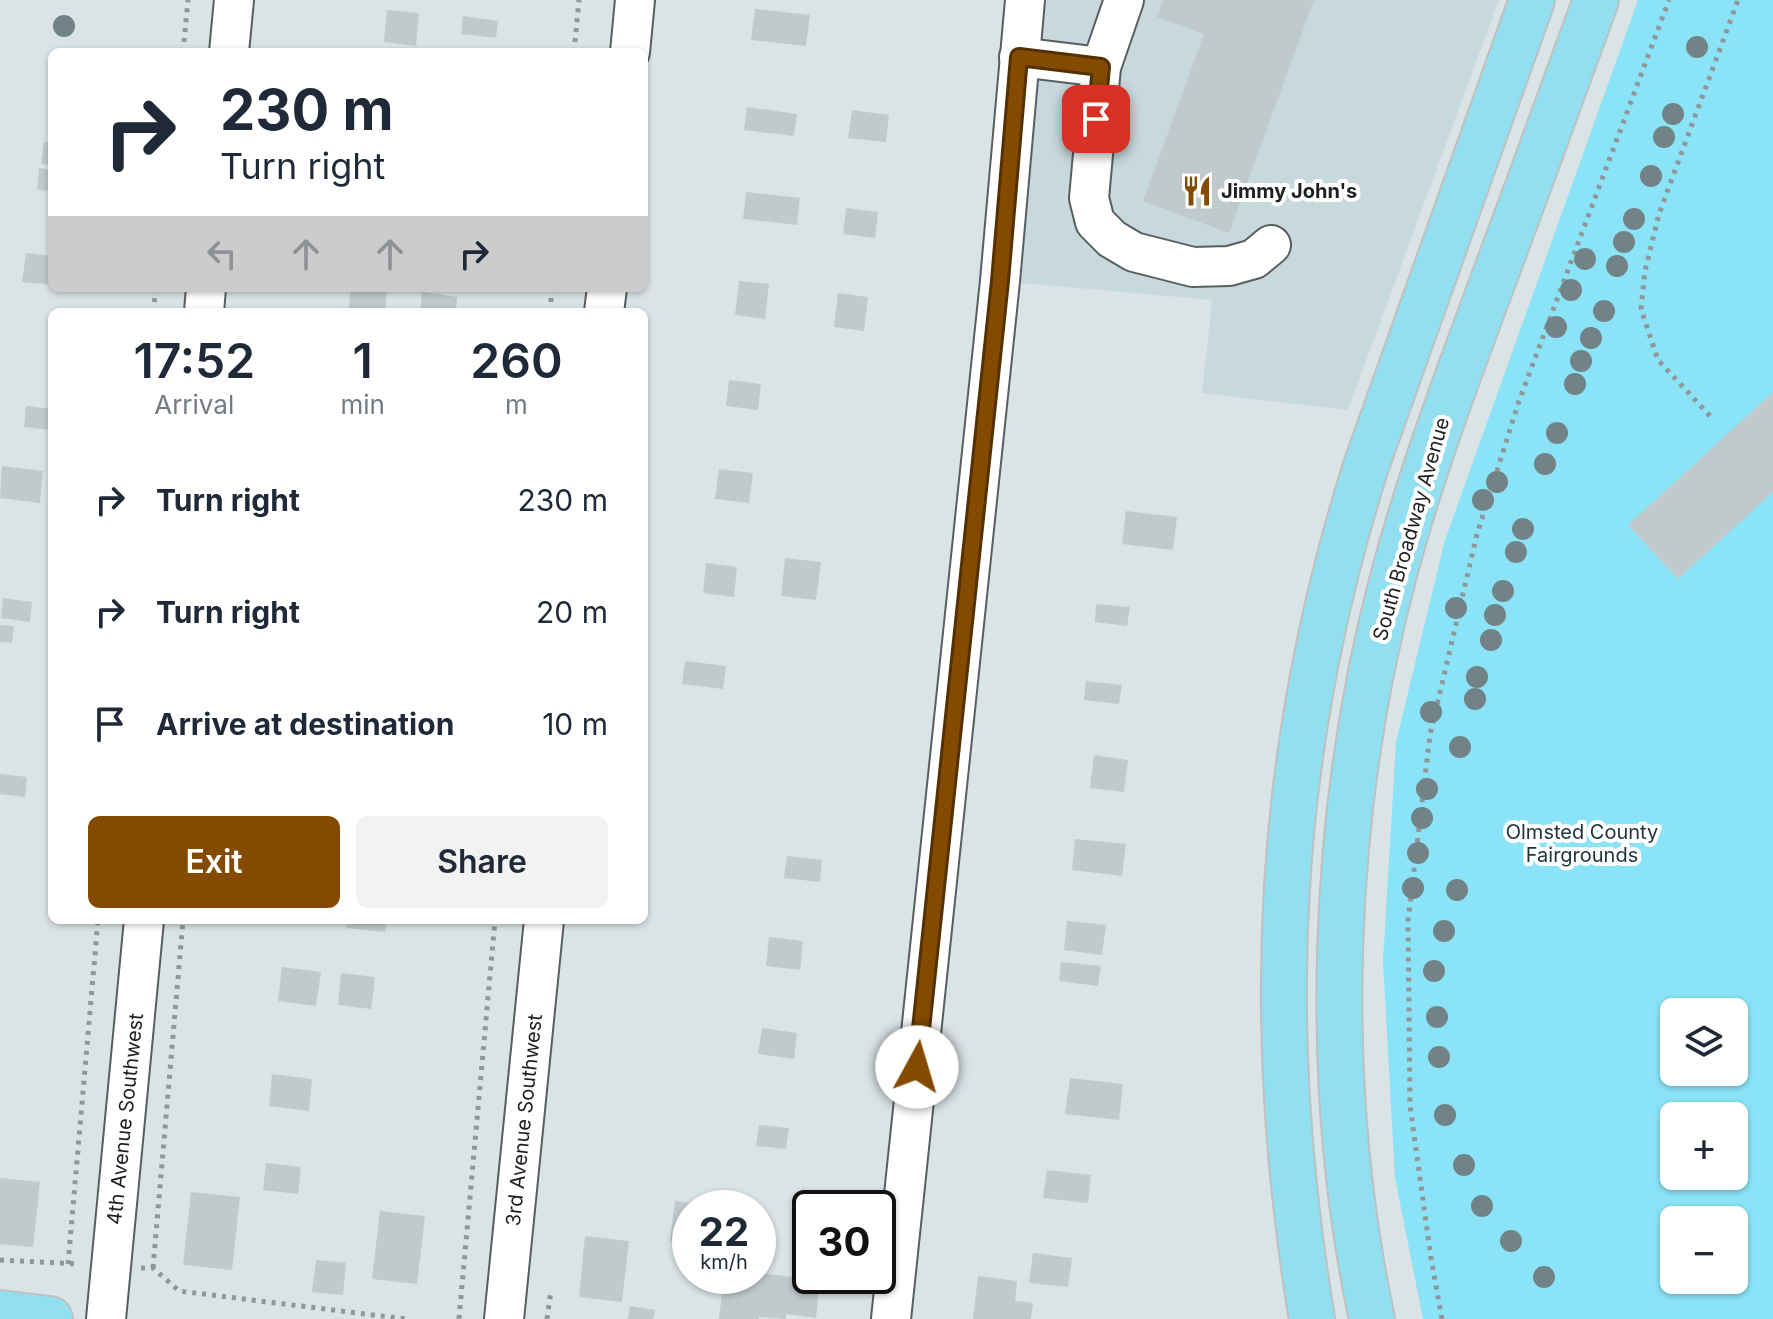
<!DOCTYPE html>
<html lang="en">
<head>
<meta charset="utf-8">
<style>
  :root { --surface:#fff; --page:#f2f2f3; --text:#1f2937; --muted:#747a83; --accent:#844b00 }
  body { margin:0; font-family:Inter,sans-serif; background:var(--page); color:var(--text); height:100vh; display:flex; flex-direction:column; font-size:30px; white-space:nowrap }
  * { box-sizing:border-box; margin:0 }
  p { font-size:26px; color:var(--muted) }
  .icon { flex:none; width:44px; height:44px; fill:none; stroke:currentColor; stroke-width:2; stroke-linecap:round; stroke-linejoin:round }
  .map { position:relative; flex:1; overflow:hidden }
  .panel { position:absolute; left:48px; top:308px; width:600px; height:616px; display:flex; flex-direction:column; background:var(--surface); border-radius:12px; box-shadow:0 2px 6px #0004 }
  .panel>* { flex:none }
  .banner { position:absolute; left:48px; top:48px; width:600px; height:244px; border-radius:12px; box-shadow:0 2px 6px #0004; background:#fff; color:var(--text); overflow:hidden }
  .buttons { position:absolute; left:1660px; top:998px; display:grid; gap:16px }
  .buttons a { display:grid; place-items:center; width:88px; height:88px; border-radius:12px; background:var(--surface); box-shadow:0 2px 6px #0004; font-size:40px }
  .speed { position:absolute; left:672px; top:1190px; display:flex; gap:16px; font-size:40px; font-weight:700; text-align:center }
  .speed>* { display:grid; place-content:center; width:104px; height:104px; border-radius:50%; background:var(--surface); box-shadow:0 2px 6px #0004; line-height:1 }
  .speed small { font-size:20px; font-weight:400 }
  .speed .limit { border:4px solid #111; border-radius:12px; background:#fff; color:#111 }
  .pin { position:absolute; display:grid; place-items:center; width:68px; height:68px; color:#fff; margin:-34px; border-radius:16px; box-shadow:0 4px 12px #0006 }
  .me { position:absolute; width:88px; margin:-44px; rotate:6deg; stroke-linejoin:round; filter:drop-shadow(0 0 6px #0008) }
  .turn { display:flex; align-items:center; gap:28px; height:168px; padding:0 40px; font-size:36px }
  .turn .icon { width:104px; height:104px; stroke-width:2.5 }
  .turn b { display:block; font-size:56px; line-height:68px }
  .lanes { display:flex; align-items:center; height:76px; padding:0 40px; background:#0003; justify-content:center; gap:40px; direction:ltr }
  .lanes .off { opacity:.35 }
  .eta { display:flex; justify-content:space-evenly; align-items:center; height:136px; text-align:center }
  .eta b { font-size:48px; font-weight:600; line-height:56px }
  .primary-button { display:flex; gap:16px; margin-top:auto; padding:16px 40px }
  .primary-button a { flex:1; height:92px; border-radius:12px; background:var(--accent); color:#fff; font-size:32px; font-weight:600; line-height:92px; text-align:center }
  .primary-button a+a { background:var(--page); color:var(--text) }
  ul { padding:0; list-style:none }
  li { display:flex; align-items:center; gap:24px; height:112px; padding:0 40px }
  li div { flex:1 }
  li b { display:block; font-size:30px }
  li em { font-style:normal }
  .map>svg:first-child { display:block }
</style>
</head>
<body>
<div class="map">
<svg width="1773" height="1319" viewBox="0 0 1773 1319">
  <rect width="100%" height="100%" fill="#dae3e6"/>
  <polygon fill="#c8d9de" points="1027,0 1499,0 1348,410 1202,393 1212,300 1000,281"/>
  <path fill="#8be3f7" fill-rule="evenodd" d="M1638,0H1773V1319H1423L1395,1178L1383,961L1396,742L1445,540ZM1674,1012H1734V1072H1674ZM1674,1116H1734V1176H1674ZM1674,1220H1734V1280H1674Z"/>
  <g fill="#c0cacc">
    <polygon points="1163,0 1314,0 1229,233 1143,201 1204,34 1157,17"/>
    <polygon points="755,9 810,15 806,46 751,40"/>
    <polygon points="387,10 419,13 416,46 384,42"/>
    <polygon points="463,16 498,21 496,38 461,34"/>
    <polygon points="747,107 797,114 794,136 744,130"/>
    <polygon points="852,110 889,115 886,142 848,138"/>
    <polygon points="44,142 52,143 52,165 41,164"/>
    <polygon points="39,168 52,170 52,191 37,190"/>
    <polygon points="746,192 800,198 797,225 743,219"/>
    <polygon points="846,208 878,212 875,238 843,234"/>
    <polygon points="26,253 52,256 52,285 22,282"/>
    <polygon points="739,281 769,284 765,319 735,315"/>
    <polygon points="351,288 387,289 385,312 348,312"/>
    <polygon points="422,292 457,297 456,312 420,312"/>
    <polygon points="838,293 868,297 864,331 834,327"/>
    <polygon points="729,380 761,384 758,410 726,406"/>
    <polygon points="1773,392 1773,492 1678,579 1628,525"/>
    <polygon points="26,406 52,409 52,430 24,427"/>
    <polygon points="2,466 43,471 40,503 0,498"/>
    <polygon points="719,469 753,473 749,503 715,499"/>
    <polygon points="1126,511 1177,517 1173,550 1122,544"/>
    <polygon points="785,558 821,562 816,600 781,596"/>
    <polygon points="706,563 737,567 734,597 703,593"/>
    <polygon points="3,598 32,602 30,622 1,618"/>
    <polygon points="1096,604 1130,607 1127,626 1095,622"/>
    <polygon points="0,625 14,626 12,643 0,642"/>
    <polygon points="685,661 726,666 723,689 682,684"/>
    <polygon points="1086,681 1122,685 1119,704 1084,700"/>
    <polygon points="1094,755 1128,760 1124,792 1090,788"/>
    <polygon points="0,774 27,777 25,797 0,794"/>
    <polygon points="1075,839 1126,844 1122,876 1072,870"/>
    <polygon points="787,856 822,860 820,882 784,878"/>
    <polygon points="347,920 387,920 385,932 346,928"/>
    <polygon points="1067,921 1106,925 1102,955 1064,950"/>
    <polygon points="769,937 803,941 800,970 766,966"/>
    <polygon points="1061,962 1101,966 1098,986 1059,981"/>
    <polygon points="282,967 321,972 316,1006 278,1001"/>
    <polygon points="341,973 375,977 371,1009 338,1005"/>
    <polygon points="762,1028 797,1033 794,1059 758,1054"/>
    <polygon points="272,1074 312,1079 309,1111 269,1106"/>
    <polygon points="1070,1078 1123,1084 1119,1120 1065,1114"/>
    <polygon points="759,1125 789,1128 786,1149 756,1146"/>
    <polygon points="266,1163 301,1167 298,1194 263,1190"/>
    <polygon points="1047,1170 1091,1175 1088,1203 1043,1198"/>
    <polygon points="0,1178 40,1182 33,1247 0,1244"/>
    <polygon points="191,1192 240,1197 232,1270 183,1265"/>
    <polygon points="675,1201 707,1205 707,1208 690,1208 690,1244 670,1241"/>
    <polygon points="380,1211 425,1216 417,1284 372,1279"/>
    <polygon points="585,1236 629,1241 622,1302 579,1297"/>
    <polygon points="1033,1253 1072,1258 1068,1287 1029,1283"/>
    <polygon points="316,1260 346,1263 343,1295 312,1292"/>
    <polygon points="758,1273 820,1280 816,1318 786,1314 786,1319 759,1317 759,1319 719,1319 724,1276 758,1276"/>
    <polygon points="978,1276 1017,1281 1015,1301 1033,1303 1031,1319 973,1319"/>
    <polygon points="630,1306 655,1310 653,1319 628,1319"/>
  </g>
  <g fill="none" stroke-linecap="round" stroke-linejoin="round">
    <g stroke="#575f61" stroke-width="42">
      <g id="minor">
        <polyline points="1124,0 1101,67 1089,198 1095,222 1112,239 1134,252 1193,267 1229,266 1254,259 1271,245"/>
        <polyline points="229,52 234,0"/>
        <polyline points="630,52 635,0"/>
        <polyline points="1019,57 1101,67"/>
        <polyline points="204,312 206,288"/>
        <polyline points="604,312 607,288"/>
        <polyline points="106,1319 144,920"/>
        <polyline points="504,1319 544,920"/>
        <polyline points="891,1319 1000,281 1025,0"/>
      </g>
    </g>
    <g stroke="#bfc1c1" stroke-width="48">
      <g id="major">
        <polyline points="0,1313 50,1319"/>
        <path d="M1312,1319C1263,1024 1276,751 1366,466L1532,0"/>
        <path d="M1372,1319C1321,1081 1331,809 1394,574C1420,477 1455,383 1490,289C1526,193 1561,96 1596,0"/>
      </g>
    </g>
    <g stroke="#909799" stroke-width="5" stroke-dasharray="4 6" stroke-linecap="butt">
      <polyline points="183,52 188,0"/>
      <polyline points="574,52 579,0"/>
      <polyline points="153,312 156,288"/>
      <polyline points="550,312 552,288"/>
      <polyline points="1710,416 1658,360 1641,309 1645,271 1659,214 1738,0"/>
      <polyline points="0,1260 79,1264"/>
      <polyline points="68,1264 98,920"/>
      <polyline points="141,1268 153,1268 179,1291 406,1319"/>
      <polyline points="153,1268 183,920"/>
      <polyline points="459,1319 495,920"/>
      <polyline points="547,1319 551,1290"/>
      <polyline points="1442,1319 1431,1258 1410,1106 1408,921 1430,735 1477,534 1519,401 1669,0"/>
    </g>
    <use href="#minor" stroke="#fff" stroke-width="38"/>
    <use href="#major" stroke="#92dfef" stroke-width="44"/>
  </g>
  <g fill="#728387">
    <circle cx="64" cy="26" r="11"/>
    <circle cx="1697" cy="47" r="11"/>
    <circle cx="1673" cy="114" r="11"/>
    <circle cx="1664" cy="137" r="11"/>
    <circle cx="1651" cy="176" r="11"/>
    <circle cx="1634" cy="219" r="11"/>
    <circle cx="1624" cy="242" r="11"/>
    <circle cx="1585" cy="259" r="11"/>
    <circle cx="1617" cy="266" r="11"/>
    <circle cx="1571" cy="290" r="11"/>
    <circle cx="1604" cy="311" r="11"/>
    <circle cx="1556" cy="327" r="11"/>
    <circle cx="1591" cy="338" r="11"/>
    <circle cx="1581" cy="361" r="11"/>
    <circle cx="1575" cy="384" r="11"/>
    <circle cx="1557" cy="433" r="11"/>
    <circle cx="1545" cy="464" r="11"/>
    <circle cx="1497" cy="482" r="11"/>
    <circle cx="1483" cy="500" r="11"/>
    <circle cx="1523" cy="529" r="11"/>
    <circle cx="1516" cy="552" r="11"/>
    <circle cx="1503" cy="591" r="11"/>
    <circle cx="1456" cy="608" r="11"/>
    <circle cx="1495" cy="615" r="11"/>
    <circle cx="1491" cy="640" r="11"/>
    <circle cx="1477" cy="677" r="11"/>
    <circle cx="1475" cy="699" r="11"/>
    <circle cx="1431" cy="712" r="11"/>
    <circle cx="1460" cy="747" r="11"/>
    <circle cx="1427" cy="789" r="11"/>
    <circle cx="1422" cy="818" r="11"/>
    <circle cx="1418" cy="853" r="11"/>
    <circle cx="1413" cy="888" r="11"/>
    <circle cx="1457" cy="890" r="11"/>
    <circle cx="1444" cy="931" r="11"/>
    <circle cx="1434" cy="971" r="11"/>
    <circle cx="1437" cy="1017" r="11"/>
    <circle cx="1439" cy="1057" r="11"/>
    <circle cx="1445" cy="1115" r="11"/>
    <circle cx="1464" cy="1165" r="11"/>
    <circle cx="1482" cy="1206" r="11"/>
    <circle cx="1511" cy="1241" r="11"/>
    <circle cx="1544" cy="1277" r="11"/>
  </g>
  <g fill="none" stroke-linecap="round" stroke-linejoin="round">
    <g stroke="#563100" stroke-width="20">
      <polyline id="route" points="917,1067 1000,281 1019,57 1101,67 1096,119"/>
    </g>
    <use href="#route" stroke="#844b00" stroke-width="14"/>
  </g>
  <defs>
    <g id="restaurant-bare" transform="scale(2.4)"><path d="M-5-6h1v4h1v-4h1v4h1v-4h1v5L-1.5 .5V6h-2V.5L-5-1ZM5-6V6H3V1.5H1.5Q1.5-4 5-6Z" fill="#844b00" stroke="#fff" stroke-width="2.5" paint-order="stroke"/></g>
  </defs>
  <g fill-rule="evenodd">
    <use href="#restaurant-bare" x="1197" y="191"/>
  </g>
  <g text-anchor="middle" stroke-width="8" stroke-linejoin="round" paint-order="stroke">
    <g font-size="20" font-weight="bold" fill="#1c2021" stroke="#fff" text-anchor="start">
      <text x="1221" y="198">Jimmy John's</text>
    </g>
    <g font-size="20" fill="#1c2021" stroke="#fff">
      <text transform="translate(1411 529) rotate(-74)" y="7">South Broadway Avenue</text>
      <text transform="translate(125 1119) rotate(-84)" y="7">4th Avenue Southwest</text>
      <text transform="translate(524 1120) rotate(-84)" y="7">3rd Avenue Southwest</text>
    </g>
    <g font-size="20" fill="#1c3439" stroke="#fff">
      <text x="1582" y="839">Olmsted County<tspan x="1582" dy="23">Fairgrounds</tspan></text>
    </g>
  </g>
</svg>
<div class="buttons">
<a><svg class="icon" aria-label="layers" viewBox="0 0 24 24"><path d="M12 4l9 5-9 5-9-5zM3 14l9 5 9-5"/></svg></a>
<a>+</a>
<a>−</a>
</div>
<div class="speed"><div>22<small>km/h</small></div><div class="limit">30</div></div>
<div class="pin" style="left:1096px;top:119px;background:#d93025"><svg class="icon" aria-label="arrive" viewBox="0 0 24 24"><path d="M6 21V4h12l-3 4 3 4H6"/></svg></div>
<svg class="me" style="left:917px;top:1067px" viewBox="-20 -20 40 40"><circle r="19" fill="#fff"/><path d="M0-13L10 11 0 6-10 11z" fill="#844b00"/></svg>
<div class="banner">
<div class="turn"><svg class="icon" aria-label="right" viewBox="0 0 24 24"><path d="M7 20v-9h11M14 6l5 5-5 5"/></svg><div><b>230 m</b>Turn right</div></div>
<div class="lanes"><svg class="icon off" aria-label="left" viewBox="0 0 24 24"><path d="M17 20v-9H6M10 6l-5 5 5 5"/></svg><svg class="icon off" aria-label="ahead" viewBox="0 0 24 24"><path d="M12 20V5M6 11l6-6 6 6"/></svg><svg class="icon off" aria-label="ahead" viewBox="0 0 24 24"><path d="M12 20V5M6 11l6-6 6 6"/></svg><svg class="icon" aria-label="right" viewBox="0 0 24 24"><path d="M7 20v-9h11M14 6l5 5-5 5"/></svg></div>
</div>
<section class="panel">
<div class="eta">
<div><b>17:52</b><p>Arrival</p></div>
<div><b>1</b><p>min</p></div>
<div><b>260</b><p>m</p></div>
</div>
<ul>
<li><svg class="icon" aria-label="right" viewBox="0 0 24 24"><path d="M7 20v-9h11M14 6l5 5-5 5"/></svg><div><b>Turn right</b></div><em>230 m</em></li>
<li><svg class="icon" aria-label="right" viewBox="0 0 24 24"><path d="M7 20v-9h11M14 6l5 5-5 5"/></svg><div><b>Turn right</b></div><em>20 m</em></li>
<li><svg class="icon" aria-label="arrive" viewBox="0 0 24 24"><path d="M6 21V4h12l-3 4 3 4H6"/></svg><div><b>Arrive at destination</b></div><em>10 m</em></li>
</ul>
<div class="primary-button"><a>Exit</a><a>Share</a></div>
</section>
</div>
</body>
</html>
